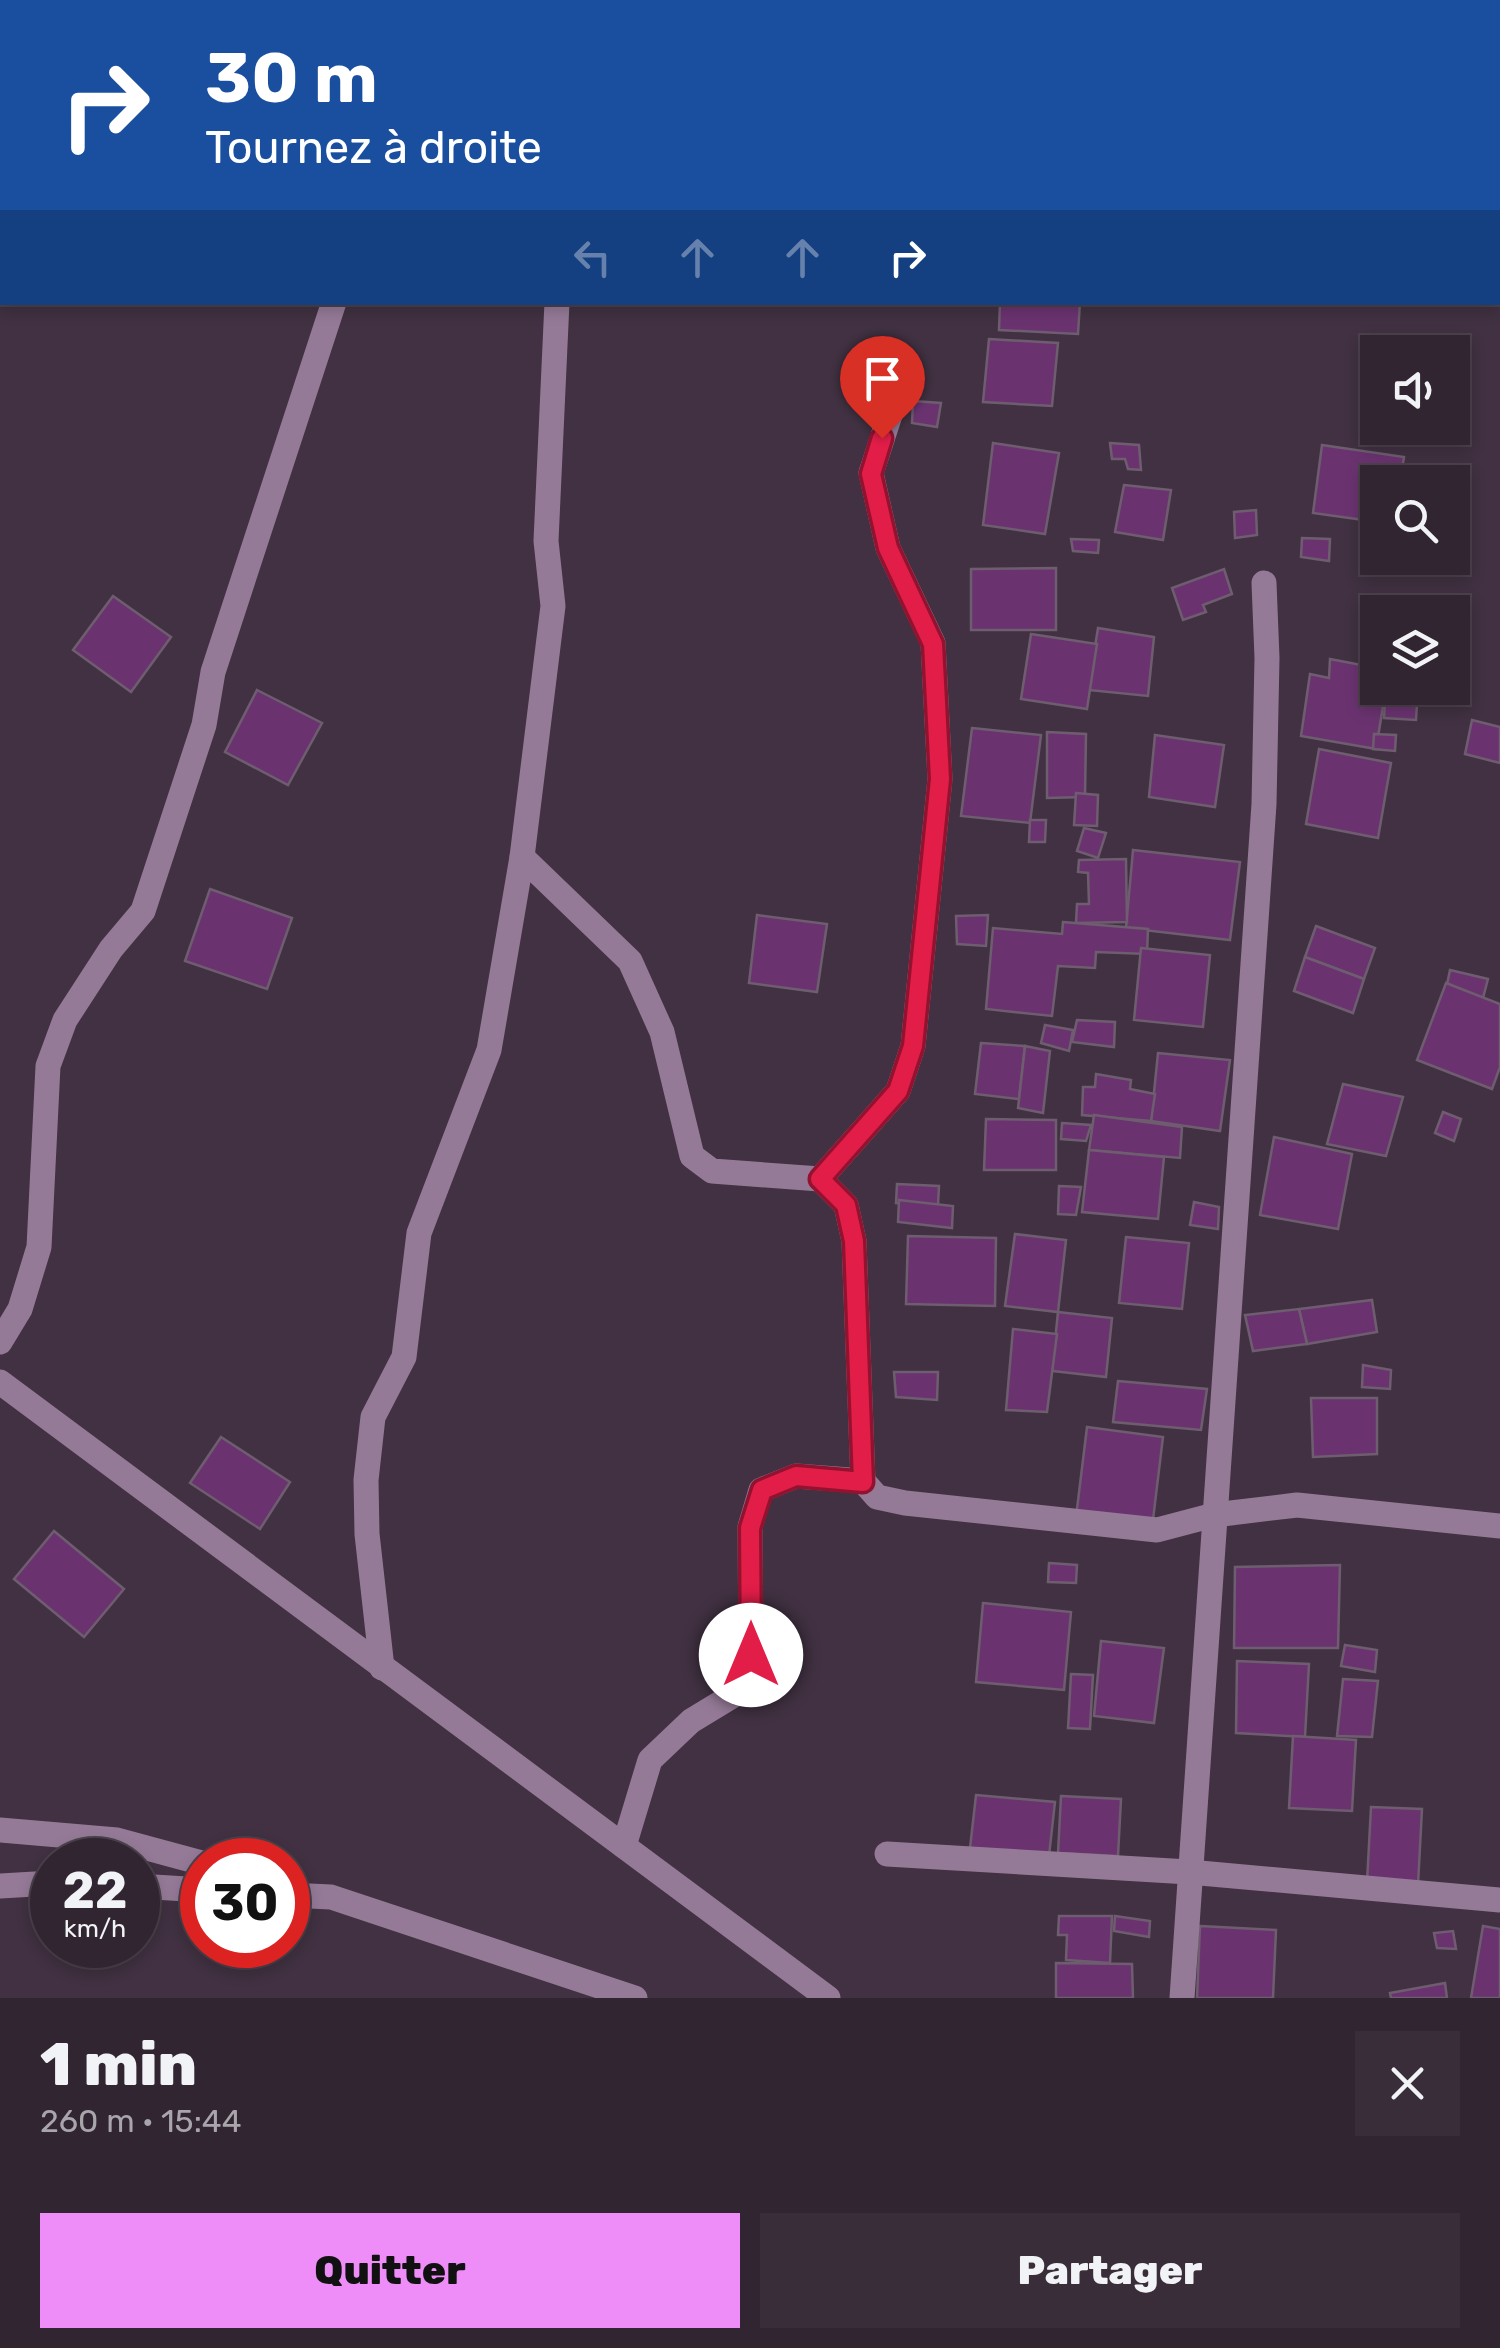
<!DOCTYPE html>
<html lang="fr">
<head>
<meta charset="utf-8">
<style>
  :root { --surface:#312532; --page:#392d3a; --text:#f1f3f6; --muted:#a8a5ac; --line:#4c424d; --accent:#ee8cf8 }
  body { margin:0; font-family:Rubik,sans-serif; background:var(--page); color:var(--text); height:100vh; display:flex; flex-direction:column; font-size:38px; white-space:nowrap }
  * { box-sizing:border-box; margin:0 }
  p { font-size:32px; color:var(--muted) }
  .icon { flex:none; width:55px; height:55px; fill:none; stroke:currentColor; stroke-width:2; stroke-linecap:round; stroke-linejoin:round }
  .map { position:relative; height:1998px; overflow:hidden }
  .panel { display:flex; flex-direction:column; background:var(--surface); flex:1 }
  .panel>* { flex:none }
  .top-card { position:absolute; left:0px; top:0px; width:1500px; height:305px; box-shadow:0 5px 15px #0003,0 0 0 2px var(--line); background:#1a4fa0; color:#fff; overflow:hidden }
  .tools { position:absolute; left:1360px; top:335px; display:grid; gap:20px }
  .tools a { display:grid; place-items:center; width:110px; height:110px; border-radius:0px; background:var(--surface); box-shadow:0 5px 15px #0003,0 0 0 2px var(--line); font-size:50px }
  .speed { position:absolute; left:30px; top:1838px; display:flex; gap:20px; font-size:50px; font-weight:700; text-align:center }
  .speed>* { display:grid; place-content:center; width:130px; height:130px; border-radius:50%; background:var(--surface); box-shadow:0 5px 15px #0003,0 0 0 2px var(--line); line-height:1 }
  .speed small { font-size:25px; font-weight:400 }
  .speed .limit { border:15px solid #d22; background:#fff; color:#111 }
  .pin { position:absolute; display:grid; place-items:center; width:85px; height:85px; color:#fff; margin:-102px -42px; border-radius:50% 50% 50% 0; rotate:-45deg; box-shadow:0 0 10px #0007 }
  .pin .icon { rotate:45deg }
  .me { position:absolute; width:110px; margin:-55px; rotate:0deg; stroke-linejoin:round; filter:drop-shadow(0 0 8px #0008) }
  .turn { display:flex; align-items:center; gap:35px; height:210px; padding:0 40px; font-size:45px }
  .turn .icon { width:130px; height:130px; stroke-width:2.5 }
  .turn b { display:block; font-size:70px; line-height:85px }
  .lanes { display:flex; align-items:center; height:95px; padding:0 40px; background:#0003; justify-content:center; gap:50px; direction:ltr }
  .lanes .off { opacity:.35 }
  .round { display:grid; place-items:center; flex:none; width:105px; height:105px; border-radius:0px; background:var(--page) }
  .head { display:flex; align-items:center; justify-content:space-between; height:170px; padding:0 40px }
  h1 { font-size:60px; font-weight:800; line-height:75px }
  .button { display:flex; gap:20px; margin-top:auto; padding:20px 40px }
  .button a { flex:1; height:115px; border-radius:0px; background:var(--accent); color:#111; font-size:40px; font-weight:800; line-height:115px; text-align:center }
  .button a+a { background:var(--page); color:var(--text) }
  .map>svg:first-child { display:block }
</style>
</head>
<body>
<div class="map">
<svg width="1500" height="1998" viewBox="0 0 1500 1998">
  <rect width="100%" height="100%" fill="#413142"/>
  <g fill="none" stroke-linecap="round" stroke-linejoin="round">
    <g stroke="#3f0645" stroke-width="11">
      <polyline points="1108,0 1112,2"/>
      <polyline points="1498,213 1500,213"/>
      <polyline points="1498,225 1500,226"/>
    </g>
  </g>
  <g fill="#6a3370" stroke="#6e5d6f" stroke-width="2.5">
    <polygon points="1000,302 1080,302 1078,334 999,330"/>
    <polygon points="989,339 1058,343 1052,406 983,402"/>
    <polygon points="913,401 941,403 937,427 912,423"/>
    <polygon points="993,443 1059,453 1045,534 983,525"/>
    <polygon points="1110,443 1139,445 1141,470 1128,469 1125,459 1112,459"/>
    <polygon points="1322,445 1404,457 1400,482 1378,482 1378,522 1313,513"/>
    <polygon points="1124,485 1171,490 1163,540 1115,532"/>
    <polygon points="1256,510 1257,535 1235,538 1234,512"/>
    <polygon points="1302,538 1330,539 1329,561 1301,557"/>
    <polygon points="1071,539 1099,540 1098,553 1073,551"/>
    <polygon points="1056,568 1056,630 971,630 971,569"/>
    <polygon points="1224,569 1232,594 1203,605 1206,612 1183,620 1172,588"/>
    <polygon points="113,596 171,637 131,692 73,650"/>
    <polygon points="1098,628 1154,637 1148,696 1088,690"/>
    <polygon points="1031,634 1097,644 1087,709 1021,699"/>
    <polygon points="1330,659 1377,668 1373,686 1386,688 1376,749 1301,736 1310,674 1329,678"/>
    <polygon points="1386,688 1418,688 1416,720 1384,718"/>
    <polygon points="257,690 322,723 288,785 225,752"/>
    <polygon points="1472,720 1500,727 1500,763 1465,754"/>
    <polygon points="972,728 1041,735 1030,823 961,816"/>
    <polygon points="1047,732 1086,734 1085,797 1047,798"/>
    <polygon points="1374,734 1396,735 1395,751 1373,749"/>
    <polygon points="1155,735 1224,745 1215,807 1149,797"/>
    <polygon points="1319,749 1391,763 1378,838 1306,824"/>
    <polygon points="1076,793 1098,795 1097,826 1074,825"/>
    <polygon points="1030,820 1046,820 1045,842 1029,842"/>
    <polygon points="1084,828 1106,833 1098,858 1077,851"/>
    <polygon points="1133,850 1240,862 1230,940 1126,928"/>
    <polygon points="1126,859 1127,922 1076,923 1077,904 1089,904 1088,873 1078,872 1079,860"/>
    <polygon points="210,889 292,918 267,989 185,961"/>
    <polygon points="757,915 827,924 817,992 749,983"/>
    <polygon points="988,915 986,946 957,944 956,916"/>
    <polygon points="1063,922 1148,929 1147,954 1096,952 1095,968 1058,966 1052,1016 986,1009 993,928 1062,934"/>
    <polygon points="1316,926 1375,948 1364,979 1305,957"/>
    <polygon points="1141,948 1210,955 1203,1027 1134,1020"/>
    <polygon points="1305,957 1364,979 1353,1013 1294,991"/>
    <polygon points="1450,970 1488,979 1483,998 1446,989"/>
    <polygon points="1446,983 1500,1004 1500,1067 1492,1089 1417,1060"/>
    <polygon points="1077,1020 1115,1022 1114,1047 1072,1042"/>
    <polygon points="1045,1025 1073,1030 1069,1051 1041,1043"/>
    <polygon points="981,1043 1025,1046 1019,1099 975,1094"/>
    <polygon points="1025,1046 1050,1051 1043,1113 1018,1108"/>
    <polygon points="1158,1053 1230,1060 1220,1131 1151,1121"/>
    <polygon points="1096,1074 1131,1080 1130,1089 1155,1094 1151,1121 1082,1115 1083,1087 1095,1087"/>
    <polygon points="1343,1084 1403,1097 1386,1156 1327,1144"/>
    <polygon points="1443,1112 1461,1119 1454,1141 1435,1133"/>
    <polygon points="1094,1115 1182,1127 1180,1158 1089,1150"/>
    <polygon points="986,1119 1056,1120 1056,1170 984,1170"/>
    <polygon points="1062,1123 1091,1125 1086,1141 1061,1139"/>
    <polygon points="1274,1137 1352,1154 1338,1229 1260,1215"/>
    <polygon points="1089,1150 1164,1157 1158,1219 1082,1212"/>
    <polygon points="897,1184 939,1186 938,1205 896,1203"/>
    <polygon points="1059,1186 1081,1187 1076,1215 1058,1214"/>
    <polygon points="899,1200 953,1206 952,1228 898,1222"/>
    <polygon points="1194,1202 1219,1207 1218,1229 1190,1225"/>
    <polygon points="1015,1234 1066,1240 1058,1312 1005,1306"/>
    <polygon points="908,1236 996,1238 995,1306 906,1304"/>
    <polygon points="1126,1237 1189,1243 1182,1309 1119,1303"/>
    <polygon points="1372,1300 1377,1332 1307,1344 1299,1309"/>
    <polygon points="1299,1309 1307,1344 1253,1351 1245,1315"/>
    <polygon points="1058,1312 1112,1318 1106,1377 1052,1371"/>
    <polygon points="1013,1329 1057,1334 1047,1412 1006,1410"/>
    <polygon points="1363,1365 1391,1370 1390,1389 1362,1387"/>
    <polygon points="894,1372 938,1372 937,1400 896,1397"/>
    <polygon points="1118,1381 1207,1389 1201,1430 1113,1422"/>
    <polygon points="1311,1398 1377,1398 1377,1454 1313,1457"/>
    <polygon points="1087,1427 1163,1437 1152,1528 1076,1517"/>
    <polygon points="221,1437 290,1482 260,1529 190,1483"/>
    <polygon points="54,1531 124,1589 84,1637 14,1579"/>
    <polygon points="1049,1563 1077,1565 1076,1583 1048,1582"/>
    <polygon points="1340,1565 1338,1648 1234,1648 1235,1567"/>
    <polygon points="983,1603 1071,1612 1064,1690 976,1682"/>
    <polygon points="1101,1641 1164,1648 1154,1723 1094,1716"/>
    <polygon points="1345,1645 1377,1650 1375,1672 1341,1666"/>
    <polygon points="1237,1661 1309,1664 1305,1737 1236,1733"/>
    <polygon points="1071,1674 1093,1675 1090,1729 1068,1728"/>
    <polygon points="1343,1679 1378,1681 1372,1737 1337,1736"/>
    <polygon points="1293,1736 1356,1740 1352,1811 1289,1808"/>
    <polygon points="976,1795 1055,1802 1049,1856 970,1848"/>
    <polygon points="1061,1796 1121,1799 1118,1856 1058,1853"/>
    <polygon points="1371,1807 1422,1809 1418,1885 1367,1882"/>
    <polygon points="1059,1916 1112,1916 1110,1963 1066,1960 1067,1935 1058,1935"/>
    <polygon points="1115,1916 1150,1921 1149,1937 1114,1931"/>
    <polygon points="1200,1926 1276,1930 1273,1998 1197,1998"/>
    <polygon points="1483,1926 1500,1929 1500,1998 1471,1998"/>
    <polygon points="1453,1931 1456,1949 1437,1948 1434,1933"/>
    <polygon points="1056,1963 1132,1964 1133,1998 1056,1998"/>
    <polygon points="1445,1983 1447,1998 1391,1998 1390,1993"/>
  </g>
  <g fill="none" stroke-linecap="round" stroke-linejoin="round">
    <g stroke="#957a97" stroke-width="25">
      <polyline points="522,857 630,961 662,1032 692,1156 712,1171 820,1179 846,1205 854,1241 863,1481 877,1497 905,1503 1157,1530 1214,1515 1297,1505 1500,1526"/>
      <polyline points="820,1179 898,1091 913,1046 940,779 933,643 888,548 871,473 905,369"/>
      <polyline points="0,1342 20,1309 39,1247 48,1066 65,1020 111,949 143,911 204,725 213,672 334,302"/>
      <polyline points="0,1382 828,1998"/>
      <polyline points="382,1668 367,1534 366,1480 373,1417 404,1357 419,1233 489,1050 522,857 553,606 546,541 557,302"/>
      <polyline points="0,1830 117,1840 202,1863"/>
      <polyline points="624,1846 650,1760 691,1721 742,1690 751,1655 750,1527 761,1490 796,1476 863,1481"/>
      <polyline points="887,1854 1189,1872 1500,1900"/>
      <polyline points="0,1886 52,1883"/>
      <polyline points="138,1886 202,1890"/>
      <polyline points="288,1895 331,1897 635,1998"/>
      <polyline points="1182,1998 1264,804 1267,658 1264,583"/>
    </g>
  </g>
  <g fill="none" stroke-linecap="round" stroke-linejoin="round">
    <g stroke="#92132f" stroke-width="25">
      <polyline id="route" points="751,1655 750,1528 762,1490 796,1476 863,1482 854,1241 846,1205 820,1179 898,1091 913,1046 940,779 933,644 888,548 871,474 882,438"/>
    </g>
    <use href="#route" stroke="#e11d48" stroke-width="18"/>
  </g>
</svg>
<div class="tools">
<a><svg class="icon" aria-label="sound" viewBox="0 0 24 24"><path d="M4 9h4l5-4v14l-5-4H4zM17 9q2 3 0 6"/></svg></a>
<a><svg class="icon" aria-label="search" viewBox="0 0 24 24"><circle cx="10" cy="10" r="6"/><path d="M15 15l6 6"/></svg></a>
<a><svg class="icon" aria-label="layers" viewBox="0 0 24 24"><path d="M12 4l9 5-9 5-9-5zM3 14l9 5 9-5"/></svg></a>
</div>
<div class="speed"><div>22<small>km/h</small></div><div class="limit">30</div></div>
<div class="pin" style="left:882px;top:438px;background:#d93025"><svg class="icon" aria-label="arrive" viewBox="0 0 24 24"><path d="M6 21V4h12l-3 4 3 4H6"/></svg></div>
<svg class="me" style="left:751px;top:1655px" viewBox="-20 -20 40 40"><circle r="19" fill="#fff"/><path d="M0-13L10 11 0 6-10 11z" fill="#e11d48"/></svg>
<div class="top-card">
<div class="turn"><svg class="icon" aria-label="right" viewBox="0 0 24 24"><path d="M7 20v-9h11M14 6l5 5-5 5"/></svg><div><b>30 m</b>Tournez à droite</div></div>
<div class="lanes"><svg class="icon off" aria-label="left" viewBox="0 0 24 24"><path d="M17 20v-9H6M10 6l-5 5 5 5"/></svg><svg class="icon off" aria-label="ahead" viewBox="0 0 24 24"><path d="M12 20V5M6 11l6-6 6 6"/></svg><svg class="icon off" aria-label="ahead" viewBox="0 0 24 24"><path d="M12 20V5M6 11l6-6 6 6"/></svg><svg class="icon" aria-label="right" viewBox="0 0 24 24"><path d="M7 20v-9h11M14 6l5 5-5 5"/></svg></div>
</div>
</div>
<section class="panel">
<div class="head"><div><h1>1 min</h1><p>260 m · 15:44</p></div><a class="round"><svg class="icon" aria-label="close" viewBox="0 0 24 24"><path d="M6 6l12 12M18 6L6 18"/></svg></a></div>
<div class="button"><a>Quitter</a><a>Partager</a></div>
</section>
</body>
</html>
